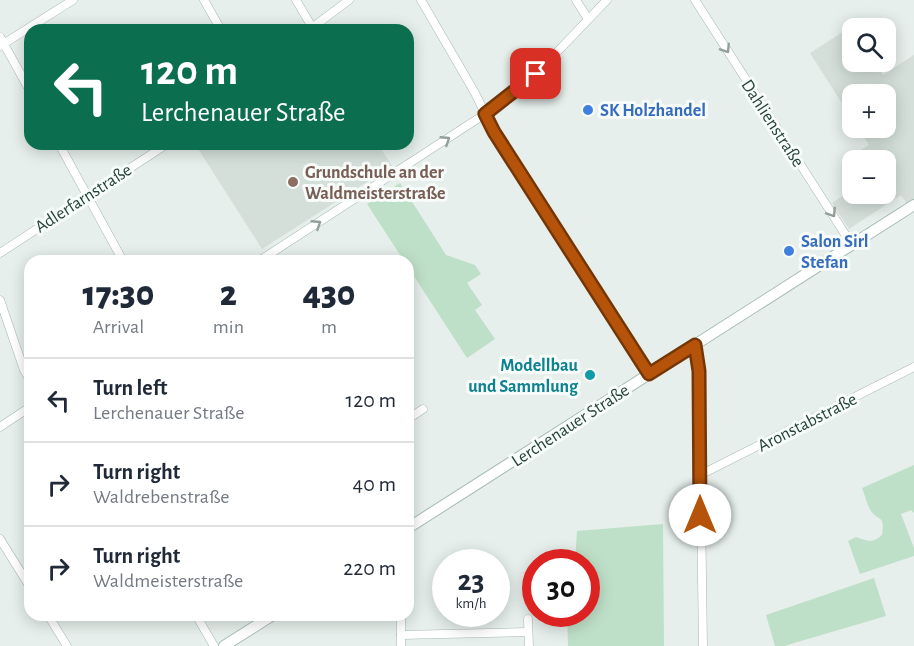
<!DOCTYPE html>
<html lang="en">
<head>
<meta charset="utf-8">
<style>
  :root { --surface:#fff; --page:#f2f2f3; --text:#1f2937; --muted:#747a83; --line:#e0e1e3 }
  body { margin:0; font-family:"Alegreya Sans",sans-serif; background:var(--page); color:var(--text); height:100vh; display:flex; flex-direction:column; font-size:22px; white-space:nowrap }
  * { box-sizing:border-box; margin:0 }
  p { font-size:20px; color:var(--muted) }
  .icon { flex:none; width:33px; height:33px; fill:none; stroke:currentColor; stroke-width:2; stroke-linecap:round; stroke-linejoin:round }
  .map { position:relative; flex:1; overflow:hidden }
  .sheet { position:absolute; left:24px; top:255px; width:390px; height:366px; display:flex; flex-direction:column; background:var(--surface); border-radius:18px; box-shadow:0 3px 15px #0003 }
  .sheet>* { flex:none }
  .hud { position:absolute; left:24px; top:24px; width:390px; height:126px; border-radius:18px; box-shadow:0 3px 15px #0003; background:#0b6e4f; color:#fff; overflow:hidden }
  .controls { position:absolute; left:842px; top:18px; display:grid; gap:12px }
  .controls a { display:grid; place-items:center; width:54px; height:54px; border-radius:12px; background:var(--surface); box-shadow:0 3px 15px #0003; font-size:30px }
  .speed { position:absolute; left:432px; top:549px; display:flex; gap:12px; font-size:30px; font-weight:700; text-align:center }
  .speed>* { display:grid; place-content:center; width:78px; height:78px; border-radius:50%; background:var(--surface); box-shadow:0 3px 15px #0003; line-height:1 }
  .speed small { font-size:15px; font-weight:400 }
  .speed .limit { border:9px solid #d22; background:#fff; color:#111 }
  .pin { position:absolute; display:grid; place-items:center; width:51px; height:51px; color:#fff; margin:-26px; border-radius:12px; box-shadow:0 3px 9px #0006 }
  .me { position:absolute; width:66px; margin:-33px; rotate:0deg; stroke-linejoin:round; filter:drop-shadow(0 0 4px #0008) }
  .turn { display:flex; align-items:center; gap:21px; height:126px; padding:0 18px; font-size:27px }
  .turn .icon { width:78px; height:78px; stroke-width:2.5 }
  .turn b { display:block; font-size:42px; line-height:51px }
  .eta { display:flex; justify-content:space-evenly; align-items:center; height:102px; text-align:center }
  .eta b { font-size:36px; font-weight:800; line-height:42px }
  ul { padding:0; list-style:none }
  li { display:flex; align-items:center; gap:18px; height:84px; padding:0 18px; border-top:2px solid var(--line) }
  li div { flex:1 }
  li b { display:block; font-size:22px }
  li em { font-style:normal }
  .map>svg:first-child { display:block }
</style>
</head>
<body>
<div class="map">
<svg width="914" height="646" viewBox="0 0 914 646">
  <rect width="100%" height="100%" fill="#e6efeb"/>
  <g fill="#d4dfda">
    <polygon points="852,26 853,28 852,62 874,62 883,75 914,55 914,210 912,211 901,195 849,229 832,203 852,190 852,194 885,194 885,160 852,160 852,175 843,161 869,145 858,128 885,128 885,94 852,94 852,119 810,53"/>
    <polygon points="195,144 378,144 392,166 262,249"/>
  </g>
  <g fill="#bfe0c8">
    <polygon points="400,183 446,255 475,265 481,274 467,283 482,305 475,310 495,339 467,358 408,267 408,261 404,261 367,204"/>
    <path d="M914,465V513L911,510L901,514L914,548V556L860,574L848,541L856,537C868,541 872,544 882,535C885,514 880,523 871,511C867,505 865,495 862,488Z"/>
    <polygon points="663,524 664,646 568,646 567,614 586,614 586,562 575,562 577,531"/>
    <polygon points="874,578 886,616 784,646 775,646 766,615"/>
  </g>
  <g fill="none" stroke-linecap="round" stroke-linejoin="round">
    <g stroke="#a8b8b2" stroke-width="9">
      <g id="minor">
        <polyline points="204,0 221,30"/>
        <polyline points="296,0 312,27"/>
        <polyline points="421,0 475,93 494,132 649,374"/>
        <polyline points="576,0 588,19"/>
        <polyline points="695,0 852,245"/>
        <polyline points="309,30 349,0"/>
        <polyline points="0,37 30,91"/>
        <polyline points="0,46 73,0"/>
        <polyline points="59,144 123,261"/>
        <polyline points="0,253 167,144"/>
        <polyline points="259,261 485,114 536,74 607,0"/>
        <polyline points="0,300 24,370 30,380"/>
        <polyline points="695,345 699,371 703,646"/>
        <polyline points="408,419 423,409"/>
        <polyline points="0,427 30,407"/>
        <polyline points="700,475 914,367"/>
        <polyline points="0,539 30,587"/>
        <polyline points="48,615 67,646"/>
        <polyline points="196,615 214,646"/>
        <polyline points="401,615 401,646"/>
        <polyline points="528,619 529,646"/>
        <polyline points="401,635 528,632"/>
      </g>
    </g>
    <g stroke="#a4bbb3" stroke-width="12">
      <g id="secondary">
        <polyline points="408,528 914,205"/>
        <polyline points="224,646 273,615"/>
      </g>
    </g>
    <use href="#minor" stroke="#fff" stroke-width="8"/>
    <use href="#secondary" stroke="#fff" stroke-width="10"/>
  </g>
  <defs><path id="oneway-chevron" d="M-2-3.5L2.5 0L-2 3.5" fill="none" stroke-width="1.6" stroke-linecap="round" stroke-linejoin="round" transform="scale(1.5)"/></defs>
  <g stroke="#92a09c">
    <use href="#oneway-chevron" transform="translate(726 49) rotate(57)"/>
    <use href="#oneway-chevron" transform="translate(446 140) rotate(-33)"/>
    <use href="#oneway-chevron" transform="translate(832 213) rotate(57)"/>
    <use href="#oneway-chevron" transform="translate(317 224) rotate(-33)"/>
  </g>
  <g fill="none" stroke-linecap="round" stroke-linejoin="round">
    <g stroke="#753606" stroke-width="15">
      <polyline id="route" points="536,74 485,114 494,132 649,374 695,345 699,371 700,515"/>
    </g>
    <use href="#route" stroke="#b45309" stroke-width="10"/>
  </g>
  <g fill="#3f7fe0" stroke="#f7fbf9" stroke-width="2">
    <circle cx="588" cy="110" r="6"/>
    <circle cx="789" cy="251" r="6"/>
  </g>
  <circle fill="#8d6e63" stroke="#f7fbf9" stroke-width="2" cx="293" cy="182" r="6"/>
  <circle fill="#0f9aa8" stroke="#f7fbf9" stroke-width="2" cx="590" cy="375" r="6"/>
  <g text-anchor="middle" stroke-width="6" stroke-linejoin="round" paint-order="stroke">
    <g font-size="18" font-weight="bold" fill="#366cbe" stroke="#f7fbf9" text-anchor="start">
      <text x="600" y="116">SK Holzhandel</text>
      <text x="801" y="247">Salon Sirl<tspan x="801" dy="21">Stefan</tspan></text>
    </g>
    <g font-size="18" fill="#24423a" stroke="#f7fbf9">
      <text transform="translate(773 123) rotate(57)" y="6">Dahlienstraße</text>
      <text transform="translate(83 198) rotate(-33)" y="6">Adlerfarnstraße</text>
      <text transform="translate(807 422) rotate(-27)" y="6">Aronstabstraße</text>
      <text transform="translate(570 425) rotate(-33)" y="6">Lerchenauer Straße</text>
    </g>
    <g font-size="18" font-weight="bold" fill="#785e54" stroke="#f7fbf9" text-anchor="start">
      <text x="305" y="178">Grundschule an der<tspan x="305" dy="21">Waldmeisterstraße</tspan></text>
    </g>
    <g font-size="18" font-weight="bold" fill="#0d838f" stroke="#f7fbf9" text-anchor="end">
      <text x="578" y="371">Modellbau<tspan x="578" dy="21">und Sammlung</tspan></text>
    </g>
  </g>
</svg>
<div class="controls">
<a><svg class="icon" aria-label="search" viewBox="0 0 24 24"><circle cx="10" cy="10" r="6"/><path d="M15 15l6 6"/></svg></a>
<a>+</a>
<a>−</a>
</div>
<div class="speed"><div>23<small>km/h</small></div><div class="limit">30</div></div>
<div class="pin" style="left:536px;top:74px;background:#d93025"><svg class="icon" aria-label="arrive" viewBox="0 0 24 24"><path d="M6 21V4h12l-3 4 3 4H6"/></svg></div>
<svg class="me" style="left:700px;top:515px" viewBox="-20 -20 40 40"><circle r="19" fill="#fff"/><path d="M0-13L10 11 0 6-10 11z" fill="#b45309"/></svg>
<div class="hud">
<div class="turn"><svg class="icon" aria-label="left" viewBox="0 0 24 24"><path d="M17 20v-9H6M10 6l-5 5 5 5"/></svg><div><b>120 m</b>Lerchenauer Straße</div></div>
</div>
<section class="sheet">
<div class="eta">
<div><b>17:30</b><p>Arrival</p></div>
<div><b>2</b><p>min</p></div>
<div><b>430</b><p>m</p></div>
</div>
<ul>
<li><svg class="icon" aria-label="left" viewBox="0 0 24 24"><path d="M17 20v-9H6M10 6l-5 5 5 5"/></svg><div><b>Turn left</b><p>Lerchenauer Straße</p></div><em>120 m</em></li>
<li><svg class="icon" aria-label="right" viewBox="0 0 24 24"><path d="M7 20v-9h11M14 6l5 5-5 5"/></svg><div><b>Turn right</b><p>Waldrebenstraße</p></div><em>40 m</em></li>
<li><svg class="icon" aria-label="right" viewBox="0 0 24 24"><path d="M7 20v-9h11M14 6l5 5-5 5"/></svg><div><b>Turn right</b><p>Waldmeisterstraße</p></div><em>220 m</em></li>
</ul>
</section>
</div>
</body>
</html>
